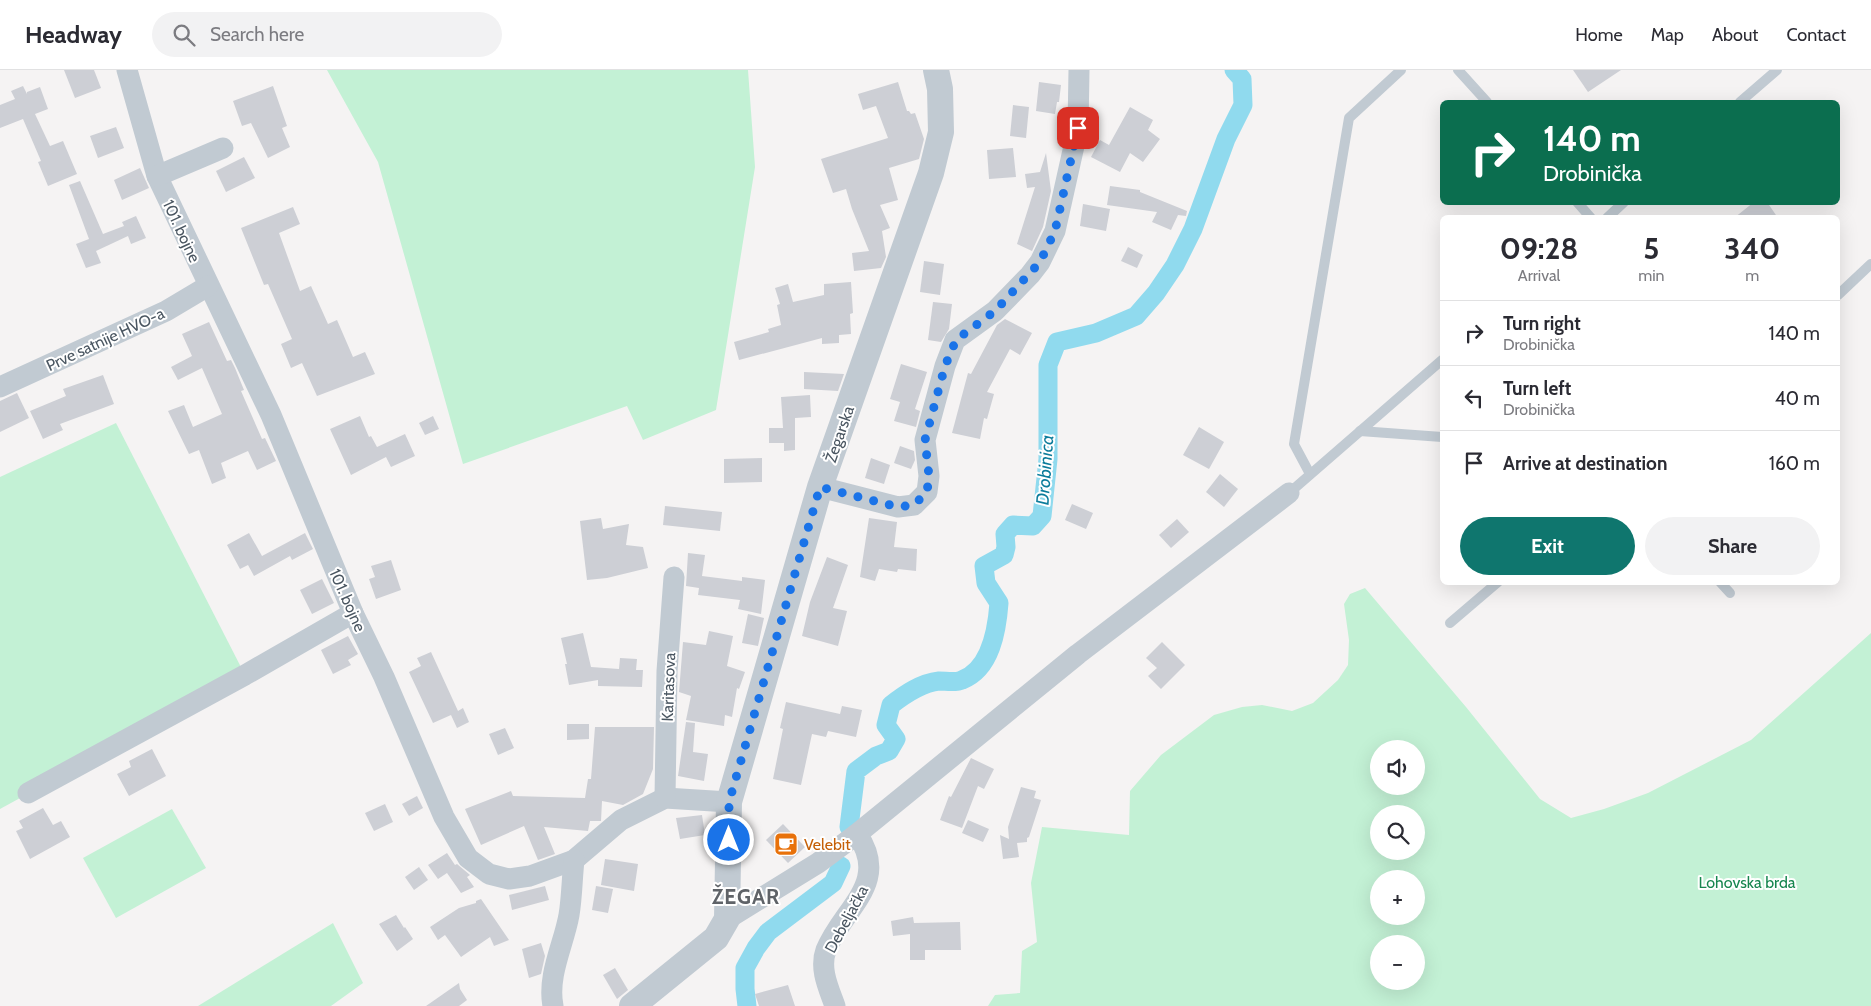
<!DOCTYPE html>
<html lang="en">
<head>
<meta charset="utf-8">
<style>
  :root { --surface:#fff; --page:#f2f2f3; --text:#2b2b33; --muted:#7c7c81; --line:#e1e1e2; --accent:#0f766e }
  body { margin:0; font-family:Cabin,sans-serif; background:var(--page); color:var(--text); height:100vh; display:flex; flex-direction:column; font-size:19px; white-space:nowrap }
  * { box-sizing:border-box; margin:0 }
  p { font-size:16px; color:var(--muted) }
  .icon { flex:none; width:28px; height:28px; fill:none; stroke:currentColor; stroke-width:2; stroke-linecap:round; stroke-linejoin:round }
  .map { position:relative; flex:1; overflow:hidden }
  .sheet { position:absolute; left:1440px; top:145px; width:400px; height:370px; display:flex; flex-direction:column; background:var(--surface); border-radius:8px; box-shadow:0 5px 20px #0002 }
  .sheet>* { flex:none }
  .banner { position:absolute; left:1440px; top:30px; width:400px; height:105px; border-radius:8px; box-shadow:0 5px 20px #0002; background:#0b6e4f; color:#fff; overflow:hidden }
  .controls { position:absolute; left:1370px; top:670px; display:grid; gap:10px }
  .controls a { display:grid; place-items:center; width:55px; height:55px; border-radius:50%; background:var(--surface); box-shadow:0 5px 20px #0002; font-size:25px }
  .pin { position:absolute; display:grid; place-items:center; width:42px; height:42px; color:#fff; margin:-21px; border-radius:10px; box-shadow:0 2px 8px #0006 }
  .me { position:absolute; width:55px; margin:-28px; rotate:0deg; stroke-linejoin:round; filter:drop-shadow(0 0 4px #0008) }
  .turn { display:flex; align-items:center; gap:18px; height:105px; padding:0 20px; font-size:22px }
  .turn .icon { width:65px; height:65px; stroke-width:2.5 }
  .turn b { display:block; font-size:35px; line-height:42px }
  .eta { display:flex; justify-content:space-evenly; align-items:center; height:85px; text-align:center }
  .eta b { font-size:30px; font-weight:800; line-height:35px }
  .cta { display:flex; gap:10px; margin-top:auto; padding:10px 20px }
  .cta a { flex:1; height:58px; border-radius:30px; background:var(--accent); color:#fff; font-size:20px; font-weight:800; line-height:58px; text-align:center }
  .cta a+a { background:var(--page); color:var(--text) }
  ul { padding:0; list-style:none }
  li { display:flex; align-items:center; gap:15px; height:65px; padding:0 20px; border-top:1px solid var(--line) }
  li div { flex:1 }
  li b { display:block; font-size:19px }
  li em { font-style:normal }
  header { display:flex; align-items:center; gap:30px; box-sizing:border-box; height:70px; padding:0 25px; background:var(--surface); border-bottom:1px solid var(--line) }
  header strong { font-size:24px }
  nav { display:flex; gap:28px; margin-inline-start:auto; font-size:18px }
  .search { width:350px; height:45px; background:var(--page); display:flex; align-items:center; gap:12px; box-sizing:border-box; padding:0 18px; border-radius:28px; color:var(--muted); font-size:19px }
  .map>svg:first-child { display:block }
</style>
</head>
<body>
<header>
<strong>Headway</strong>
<div class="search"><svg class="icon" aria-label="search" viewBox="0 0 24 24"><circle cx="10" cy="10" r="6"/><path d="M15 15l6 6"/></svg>Search here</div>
<nav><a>Home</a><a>Map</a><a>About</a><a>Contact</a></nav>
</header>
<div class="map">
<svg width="1871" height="936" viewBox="0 0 1871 936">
  <rect width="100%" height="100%" fill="#f5f3f3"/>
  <g fill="#c3f1d5" fill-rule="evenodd">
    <polygon points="327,0 748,0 755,97 716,340 643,370 627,336 463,394 378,92"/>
    <polygon points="116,353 245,605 0,739 0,407"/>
    <path d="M1365,518L1466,637L1540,729L1571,748L1604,739L1648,723L1751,670L1871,563V936H988L995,925L1020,923L1022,881L1037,872L1031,813L1042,757L1129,765L1130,721L1161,685L1214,645L1242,637L1262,635L1292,641L1313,633L1338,610L1348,595L1349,570L1344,534L1350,524ZM1379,679H1416V716H1379ZM1379,744H1416V781H1379ZM1379,809H1416V846H1379ZM1379,874H1416V911H1379Z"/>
    <polygon points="172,739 206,798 116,848 83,788"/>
    <polygon points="333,853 363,913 331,936 198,936"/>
  </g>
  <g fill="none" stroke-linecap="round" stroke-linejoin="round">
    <g stroke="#90daee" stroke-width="19">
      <path d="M849,757L856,701L876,686L889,681L896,669L886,655L891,635C905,624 921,613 939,611C946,611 956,613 962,610C991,599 997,560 999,533L986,513L984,496L1004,485L1006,477L1005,464L1013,455L1033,456L1042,446L1048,389V295L1057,272L1096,263L1136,246L1156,223L1175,195L1193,159L1226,69L1243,35L1242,9L1234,0"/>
      <polyline points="747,936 745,919 745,898 756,878 768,862 833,813 841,796"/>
    </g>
  </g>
  <g fill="#cdcfd5">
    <polygon points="64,0 94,0 101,18 75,28"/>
    <polygon points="1573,0 1621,0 1588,22"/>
    <polygon points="898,12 907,41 909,41 911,44 915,43 924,69 919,89 889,98 898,130 880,135 890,158 882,161 886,187 881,198 854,201 852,183 869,181 852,139 846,119 833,123 821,89 888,68 876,36 863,40 858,24"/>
    <polygon points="1039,12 1061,15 1059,32 1057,32 1055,44 1036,41"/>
    <polygon points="23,16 27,24 27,22 40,17 48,39 35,44 50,76 63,71 77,104 48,116 38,92 41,91 23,49 0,58 0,35 15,29 11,21"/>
    <polygon points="273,16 287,56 282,58 290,77 268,88 251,53 242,56 233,31"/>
    <polygon points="1013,35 1029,37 1026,68 1010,66"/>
    <polygon points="1130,37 1153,50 1148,60 1160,69 1143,92 1130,83 1120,102 1091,87 1100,70 1109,75"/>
    <polygon points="116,57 124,78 98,88 90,66"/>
    <polygon points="1013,78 1016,107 989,109 987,80"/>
    <polygon points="1046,83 1051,121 1043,157 1032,181 1017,174 1035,117 1027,118 1025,104 1040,102"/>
    <polygon points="244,87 255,108 226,122 216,101"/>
    <polygon points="140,98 149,118 122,130 114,110"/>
    <polygon points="80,111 103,164 124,156 122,152 136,146 146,168 131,174 128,166 96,181 101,193 86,198 76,174 89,169 69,115"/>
    <polygon points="1110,116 1140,120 1140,122 1187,141 1186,146 1178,145 1171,160 1152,152 1157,142 1107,135"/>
    <polygon points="1754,132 1767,132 1778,148 1734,148"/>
    <polygon points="1083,134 1110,139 1106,161 1080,156"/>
    <polygon points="293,137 300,154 279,163 300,221 311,216 328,254 337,250 353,287 365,282 375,304 317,326 302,293 291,298 281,274 292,269 268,214 264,215 241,158"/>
    <polygon points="1128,177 1143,185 1137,198 1121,191"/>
    <polygon points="924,191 944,194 940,225 920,222"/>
    <polygon points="851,212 853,243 850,244 851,264 839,265 839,273 822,274 822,268 739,290 734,272 769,262 768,259 781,255 777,235 780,234 775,218 788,214 793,232 824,225 824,214"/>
    <polygon points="933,232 952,234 949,259 941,272 928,270"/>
    <polygon points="1005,249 1032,263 1020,285 1010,279 987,322 994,324 987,349 984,348 980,369 952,363 968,303 971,304 997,255"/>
    <polygon points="209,252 227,291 231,290 235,298 244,320 241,321 262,369 265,368 276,391 257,400 248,381 221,393 226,408 212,414 199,380 189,384 168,341 184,335 193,357 222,344 202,298 178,310 171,297 192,286 182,264"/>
    <polygon points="901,294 927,302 915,339 920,341 916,357 894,351 900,332 890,329"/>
    <polygon points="804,302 844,304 838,321 804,319"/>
    <polygon points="103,305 114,334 60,354 63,360 43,369 30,341 66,326 63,319"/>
    <polygon points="17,323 29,348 0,362 0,331"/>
    <polygon points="810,325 811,347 795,348 795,380 784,381 784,373 769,373 769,358 783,358 781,327"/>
    <polygon points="360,346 369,367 371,366 377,377 405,364 415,386 391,397 386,387 351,405 330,359"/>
    <polygon points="433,346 439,359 425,365 419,353"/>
    <polygon points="1199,357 1224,372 1209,399 1183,385"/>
    <polygon points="900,376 914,381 915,390 911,399 894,393"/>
    <polygon points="762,388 762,412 724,413 724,389"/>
    <polygon points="871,388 890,395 884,414 865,408"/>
    <polygon points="1220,404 1238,419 1224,437 1206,422"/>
    <polygon points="1072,434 1093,443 1086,459 1065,450"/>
    <polygon points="665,436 722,442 720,461 663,455"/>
    <polygon points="601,448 603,459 629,454 626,475 643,477 648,498 607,508 587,510 580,451"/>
    <polygon points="869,448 897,452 894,477 917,479 916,501 898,499 897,502 879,499 875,511 860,507"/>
    <polygon points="1177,449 1189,462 1171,478 1159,465"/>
    <polygon points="249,463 262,486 305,463 313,479 292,490 290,486 254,506 248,495 240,499 227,475"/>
    <polygon points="688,483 705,485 702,506 742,511 742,507 765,510 761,544 738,539 740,530 698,525 699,518 686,516"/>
    <polygon points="827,487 848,495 833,538 847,541 838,576 802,566 810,532"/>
    <polygon points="391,490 401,520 376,529 369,509 375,507 371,496"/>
    <polygon points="322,509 334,533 312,544 300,520"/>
    <polygon points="748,544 764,548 758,576 742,573"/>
    <polygon points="709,561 733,566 727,596 745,602 739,619 737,618 732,647 725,645 724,656 686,650 691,626 679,622 683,572 706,575"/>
    <polygon points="583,563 591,597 619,599 620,588 637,589 636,600 643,600 642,617 598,616 598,610 569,615 565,594 567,594 561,568"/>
    <polygon points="348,566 358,584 348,590 351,595 333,604 321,580"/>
    <polygon points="1162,572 1185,595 1161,619 1148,606 1157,598 1146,588"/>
    <polygon points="431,582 458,641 463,638 469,652 457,658 451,645 433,653 409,602 421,596 417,588"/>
    <polygon points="786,632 840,644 842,636 862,640 856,667 828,661 826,667 812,664 801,715 773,709 783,659 780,658"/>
    <polygon points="686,652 695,653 693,682 708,684 704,711 678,706"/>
    <polygon points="567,654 589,654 589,669 567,670"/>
    <polygon points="595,657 654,657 653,699 643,724 623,735 602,731 601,751 590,751 588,761 544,757 555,784 538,790 524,756 481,775 465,739 511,721 513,726 585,728 588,709 591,709"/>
    <polygon points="505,658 514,678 498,685 489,664"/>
    <polygon points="152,679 166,706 129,726 117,704 131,697 129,691"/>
    <polygon points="971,688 994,699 984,719 978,716 962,758 940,750 949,726 951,727"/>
    <polygon points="1021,717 1036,721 1034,728 1041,730 1029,767 1027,768 1027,772 1017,773 1019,787 1003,789 1000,765 1009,769 1008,757"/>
    <polygon points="417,726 423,738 409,746 402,734"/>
    <polygon points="385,734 393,752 374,761 365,743"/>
    <polygon points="43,738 53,755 61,751 70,767 30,789 16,761 23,758 19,751"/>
    <polygon points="702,745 705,765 680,769 676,748"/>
    <polygon points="968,750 989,759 983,772 962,763"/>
    <polygon points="783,754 805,777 788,793 766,770"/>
    <polygon points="447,783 455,795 457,794 470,805 467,807 474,817 461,823 447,803 438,809 428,795"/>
    <polygon points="605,789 638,794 634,821 601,815"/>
    <polygon points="419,797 428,810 414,820 405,807"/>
    <polygon points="545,816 549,830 512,840 509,825"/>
    <polygon points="596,816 613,819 608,843 592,840"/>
    <polygon points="481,829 509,870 494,876 490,867 461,887 445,865 438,870 430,857 459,838 476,833 476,831"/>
    <polygon points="396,845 404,858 405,857 413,869 397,881 379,854"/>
    <polygon points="913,847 914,853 960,852 961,880 925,880 925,890 910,890 910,864 893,866 891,851"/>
    <polygon points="541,873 545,886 541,904 529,908 522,879"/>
    <polygon points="615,898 628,920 617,929 603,905"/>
    <polygon points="459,913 460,919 467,930 459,936 426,936"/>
    <polygon points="788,915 795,936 759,936 755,924"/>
  </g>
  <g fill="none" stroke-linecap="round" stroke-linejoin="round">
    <g stroke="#c1cad2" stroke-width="10">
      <polyline points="1458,0 1487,32"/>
      <polyline points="1740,32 1777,0"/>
      <polyline points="1577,132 1591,148"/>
      <polyline points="1607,148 1624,132"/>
      <polyline points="1838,225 1871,194"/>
      <polyline points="1360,361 1442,367"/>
      <polyline points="1310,404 1294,374 1349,48 1401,0"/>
      <polyline points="1289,423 1442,290"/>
      <polyline points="1720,512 1730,523"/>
      <polyline points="1450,553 1498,512"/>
    </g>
    <g stroke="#c1cad2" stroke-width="21">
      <polyline points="127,0 157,106 271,345 353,543 384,607 444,747 468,788 489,804 509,809 530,806 574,790 621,750 665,728 729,732"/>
      <polyline points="157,106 223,78"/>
      <polyline points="0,317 166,241 208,216"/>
      <polyline points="820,417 898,437 914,435 927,422 929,406 925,370 945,296 955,270 995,241 1030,205 1040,192 1055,161 1078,58 1079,0"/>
      <polyline points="28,723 245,605 353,543"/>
      <polyline points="665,728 667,601 674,507"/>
      <polyline points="727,849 818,793 857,764 1078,584 1289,423"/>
      <path d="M553,936C547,905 564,874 569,845C572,827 572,808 574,790"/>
      <path d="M835,936C829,919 819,899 826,880C843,838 891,813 857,764"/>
    </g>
    <polyline stroke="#c1cad2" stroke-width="26" points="632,936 716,868 727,849 729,732 820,417 931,103 941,62 940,19 936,0"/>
  </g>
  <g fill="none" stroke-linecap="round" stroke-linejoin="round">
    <polyline stroke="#1a73e8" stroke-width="9" stroke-dasharray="0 16.2" points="729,770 729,732 820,417 898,437 914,435 927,422 929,406 925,370 945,296 956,270 995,241 1040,192 1055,161 1078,58"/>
  </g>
  <defs>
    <g id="cafe-square" transform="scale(1.25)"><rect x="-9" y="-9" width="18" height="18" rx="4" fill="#e8710a" stroke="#fff"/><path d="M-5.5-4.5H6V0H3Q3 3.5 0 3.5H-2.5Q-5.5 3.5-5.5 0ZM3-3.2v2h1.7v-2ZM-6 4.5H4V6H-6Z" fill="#fff"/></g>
  </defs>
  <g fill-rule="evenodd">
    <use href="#cafe-square" x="786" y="774"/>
  </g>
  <g text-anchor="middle" stroke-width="4" stroke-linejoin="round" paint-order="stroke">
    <g font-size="16" fill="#4a5661" stroke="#fff">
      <text transform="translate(182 161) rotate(65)" y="6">101. bojne</text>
      <text transform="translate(105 269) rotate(-25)" y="6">Prve satnije HVO-a</text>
      <text transform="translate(839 364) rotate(-71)" y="6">Žegarska</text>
      <text transform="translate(348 530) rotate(66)" y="6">101. bojne</text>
      <text transform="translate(668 617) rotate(-88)" y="6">Karitasova</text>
      <text transform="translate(846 849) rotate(-62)" y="6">Debeljačka</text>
    </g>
    <g font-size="16" fill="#c56008" stroke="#fff" text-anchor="start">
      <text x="804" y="780">Velebit</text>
    </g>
    <g font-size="16" fill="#17864f" stroke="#fff">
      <text x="1747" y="818">Lohovska brda</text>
    </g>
    <g font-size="18" font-style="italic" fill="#0c7c9b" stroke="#fff">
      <text transform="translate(1045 400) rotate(-86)" y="6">Drobinica</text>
    </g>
    <g font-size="21" font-weight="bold" letter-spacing="1" fill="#5f6368" stroke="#fff">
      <text x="746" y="834">ŽEGAR</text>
    </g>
  </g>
</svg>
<div class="controls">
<a><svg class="icon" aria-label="sound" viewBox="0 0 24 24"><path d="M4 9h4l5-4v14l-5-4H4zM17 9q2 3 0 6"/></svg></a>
<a><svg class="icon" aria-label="search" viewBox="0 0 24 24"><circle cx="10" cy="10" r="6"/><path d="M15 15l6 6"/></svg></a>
<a>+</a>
<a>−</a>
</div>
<div class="pin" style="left:1078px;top:58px;background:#d93025"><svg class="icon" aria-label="arrive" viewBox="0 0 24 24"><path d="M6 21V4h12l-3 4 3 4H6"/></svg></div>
<svg class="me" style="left:729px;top:770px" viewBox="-20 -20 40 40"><circle r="17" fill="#1a73e8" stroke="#fff" stroke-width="3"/><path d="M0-11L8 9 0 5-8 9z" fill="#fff"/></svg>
<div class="banner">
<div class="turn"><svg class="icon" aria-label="right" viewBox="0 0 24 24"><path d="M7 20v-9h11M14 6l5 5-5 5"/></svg><div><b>140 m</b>Drobinička</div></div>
</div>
<section class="sheet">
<div class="eta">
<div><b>09:28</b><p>Arrival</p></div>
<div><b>5</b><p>min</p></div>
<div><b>340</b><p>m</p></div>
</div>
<ul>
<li><svg class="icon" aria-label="right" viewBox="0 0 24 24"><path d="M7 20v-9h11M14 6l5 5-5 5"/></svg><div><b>Turn right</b><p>Drobinička</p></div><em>140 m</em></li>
<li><svg class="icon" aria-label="left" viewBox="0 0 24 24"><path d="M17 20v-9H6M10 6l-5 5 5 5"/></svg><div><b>Turn left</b><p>Drobinička</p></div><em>40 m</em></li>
<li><svg class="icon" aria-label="arrive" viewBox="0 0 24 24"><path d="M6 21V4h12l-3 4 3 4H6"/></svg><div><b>Arrive at destination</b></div><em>160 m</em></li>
</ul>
<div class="cta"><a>Exit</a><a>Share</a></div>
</section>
</div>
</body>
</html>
